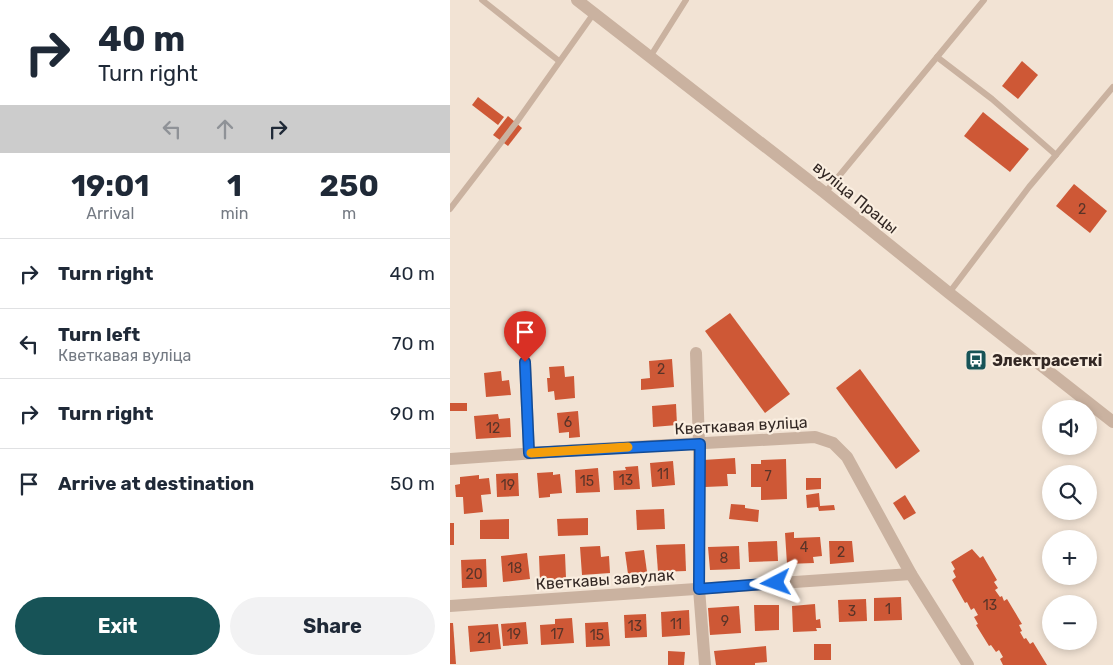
<!DOCTYPE html>
<html lang="en">
<head>
<meta charset="utf-8">
<style>
  :root { --surface:#fff; --page:#f2f2f3; --text:#1f2937; --muted:#747a83; --line:#e0e1e3; --accent:#175357 }
  body { margin:0; font-family:Rubik,sans-serif; background:var(--page); color:var(--text); height:100vh; display:flex; flex-direction:column; font-size:19px; white-space:nowrap }
  * { box-sizing:border-box; margin:0 }
  p { font-size:16px; color:var(--muted) }
  .icon { flex:none; width:28px; height:28px; fill:none; stroke:currentColor; stroke-width:2; stroke-linecap:round; stroke-linejoin:round }
  .map { position:relative; flex:1; overflow:hidden }
  .sheet { display:flex; flex-direction:column; background:var(--surface); width:450px }
  .sheet>* { flex:none }
  .top-card { background:#fff; color:var(--text); overflow:hidden }
  .fabs { position:absolute; left:592px; top:400px; display:grid; gap:10px }
  .fabs a { display:grid; place-items:center; width:55px; height:55px; border-radius:50%; background:var(--surface); box-shadow:0 2px 8px #0003; font-size:25px }
  .pin { position:absolute; display:grid; place-items:center; width:42px; height:42px; color:#fff; margin:-51px -21px; border-radius:50% 50% 50% 0; rotate:-45deg; box-shadow:0 0 5px #0007 }
  .pin .icon { rotate:45deg }
  .me { position:absolute; width:55px; margin:-28px; rotate:266deg; stroke-linejoin:round; filter:drop-shadow(0 0 4px #0008) }
  .turn { display:flex; align-items:center; gap:18px; height:105px; padding:0 15px; font-size:22px }
  .turn .icon { width:65px; height:65px; stroke-width:2.5 }
  .turn b { display:block; font-size:35px; line-height:42px }
  .lanes { display:flex; align-items:center; height:48px; padding:0 15px; background:#0003; justify-content:center; gap:25px; direction:ltr }
  .lanes .off { opacity:.35 }
  .eta { display:flex; justify-content:space-evenly; align-items:center; height:85px; text-align:center }
  .eta b { font-size:30px; font-weight:700; line-height:35px }
  .action { display:flex; gap:10px; margin-top:auto; padding:10px 15px }
  .action a { flex:1; height:58px; border-radius:30px; background:var(--accent); color:#fff; font-size:20px; font-weight:700; line-height:58px; text-align:center }
  .action a+a { background:var(--page); color:var(--text) }
  ul { padding:0; list-style:none }
  li { display:flex; align-items:center; gap:15px; height:70px; padding:0 15px; border-top:1px solid var(--line) }
  li div { flex:1 }
  li b { display:block; font-size:19px }
  li em { font-style:normal }
  main { display:flex; flex:1; min-height:0 }
  .map>svg:first-child { display:block }
</style>
</head>
<body>
<main>
<section class="sheet">
<div class="top-card">
<div class="turn"><svg class="icon" aria-label="right" viewBox="0 0 24 24"><path d="M7 20v-9h11M14 6l5 5-5 5"/></svg><div><b>40 m</b>Turn right</div></div>
<div class="lanes"><svg class="icon off" aria-label="left" viewBox="0 0 24 24"><path d="M17 20v-9H6M10 6l-5 5 5 5"/></svg><svg class="icon off" aria-label="ahead" viewBox="0 0 24 24"><path d="M12 20V5M6 11l6-6 6 6"/></svg><svg class="icon" aria-label="right" viewBox="0 0 24 24"><path d="M7 20v-9h11M14 6l5 5-5 5"/></svg></div>
</div>
<div class="eta">
<div><b>19:01</b><p>Arrival</p></div>
<div><b>1</b><p>min</p></div>
<div><b>250</b><p>m</p></div>
</div>
<ul>
<li><svg class="icon" aria-label="right" viewBox="0 0 24 24"><path d="M7 20v-9h11M14 6l5 5-5 5"/></svg><div><b>Turn right</b></div><em>40 m</em></li>
<li><svg class="icon" aria-label="left" viewBox="0 0 24 24"><path d="M17 20v-9H6M10 6l-5 5 5 5"/></svg><div><b>Turn left</b><p>Кветкавая вуліца</p></div><em>70 m</em></li>
<li><svg class="icon" aria-label="right" viewBox="0 0 24 24"><path d="M7 20v-9h11M14 6l5 5-5 5"/></svg><div><b>Turn right</b></div><em>90 m</em></li>
<li><svg class="icon" aria-label="arrive" viewBox="0 0 24 24"><path d="M6 21V4h12l-3 4 3 4H6"/></svg><div><b>Arrive at destination</b></div><em>50 m</em></li>
</ul>
<div class="action"><a>Exit</a><a>Share</a></div>
</section>
<div class="map">
<svg width="663" height="665" viewBox="0 0 663 665">
  <rect width="100%" height="100%" fill="#f2e3d4"/>
  <g fill="#ce5836">
    <polygon points="572,61 588,75 568,99 552,86"/>
    <polygon points="28,97 54,117 48,125 22,105"/>
    <polygon points="533,112 579,149 560,172 514,136"/>
    <polygon points="58,116 72,128 58,146 43,135"/>
    <polygon points="624,184 657,211 640,233 606,206"/>
    <polygon points="280,313 340,394 315,413 255,331"/>
    <polygon points="222,359 224,387 191,390 191,379 200,378 199,361"/>
    <polygon points="114,366 115,377 124,376 125,398 105,400 104,391 98,392 97,378 100,378 99,367"/>
    <polygon points="410,369 470,451 446,469 386,388"/>
    <polygon points="51,371 52,381 59,380 61,395 36,397 34,373"/>
    <rect x="0" y="403" width="17" height="8"/>
    <polygon points="226,404 227,425 203,427 202,406"/>
    <polygon points="128,411 130,437 119,438 119,432 109,433 107,413"/>
    <polygon points="48,414 49,419 60,418 61,437 26,439 24,416"/>
    <polygon points="285,458 286,474 277,474 278,486 255,487 253,460"/>
    <polygon points="336,459 337,499 311,500 311,487 301,487 301,464 311,464 311,460"/>
    <polygon points="223,461 225,485 202,487 200,463"/>
    <polygon points="188,466 190,489 164,490 163,471 176,470 175,467"/>
    <polygon points="148,468 150,492 126,493 125,470"/>
    <polygon points="103,472 103,475 110,474 112,493 100,494 100,497 89,498 87,473"/>
    <polygon points="68,473 69,496 47,497 46,474"/>
    <polygon points="29,475 29,479 39,478 41,494 31,495 33,512 14,514 13,497 6,497 5,485 10,484 10,477"/>
    <polygon points="356,478 371,478 371,489 356,490"/>
    <polygon points="369,493 370,506 384,505 385,510 369,511 368,507 357,508 356,495"/>
    <polygon points="455,495 466,513 454,520 443,503"/>
    <polygon points="281,504 295,505 295,508 309,510 308,522 279,519"/>
    <polygon points="214,509 215,529 187,530 186,510"/>
    <polygon points="138,518 138,535 108,536 107,519"/>
    <polygon points="59,519 59,539 30,539 30,520"/>
    <rect x="0" y="523" width="4" height="22"/>
    <polygon points="344,532 344,538 370,537 372,556 363,557 364,563 337,564 335,533"/>
    <polygon points="327,541 328,561 299,562 298,542"/>
    <polygon points="379,541 402,541 404,562 380,564"/>
    <polygon points="235,544 236,571 208,572 206,545"/>
    <polygon points="150,546 151,557 159,556 160,573 132,575 130,547"/>
    <polygon points="289,546 290,569 260,570 258,547"/>
    <polygon points="522,549 530,558 533,556 547,580 544,582 548,588 545,590 550,597 552,596 554,601 557,599 572,624 569,625 572,631 570,632 574,639 576,638 580,644 583,642 597,665 553,665 550,659 553,657 549,650 546,652 541,645 539,646 526,625 528,624 524,617 528,615 524,608 521,610 517,602 515,603 502,580 506,577 503,571 505,569 501,562"/>
    <polygon points="194,550 197,572 178,574 175,552"/>
    <polygon points="77,553 80,579 53,582 51,556"/>
    <polygon points="115,554 116,578 107,578 107,582 90,582 89,556"/>
    <polygon points="36,559 37,587 12,588 11,560"/>
    <polygon points="451,597 452,620 424,621 424,598"/>
    <polygon points="416,599 417,621 389,622 388,600"/>
    <polygon points="365,604 366,620 370,619 371,628 366,628 367,631 343,632 342,606"/>
    <polygon points="304,605 329,605 329,630 305,631"/>
    <polygon points="289,606 291,633 260,635 258,608"/>
    <polygon points="239,610 240,635 212,637 211,612"/>
    <polygon points="196,614 197,637 175,638 174,615"/>
    <polygon points="122,618 124,643 91,645 90,625 105,624 105,619"/>
    <polygon points="76,622 78,644 53,646 51,624"/>
    <polygon points="158,622 160,646 136,647 135,623"/>
    <polygon points="0,623 3,623 6,664 0,664"/>
    <polygon points="48,624 51,649 20,652 18,626"/>
    <rect x="364" y="644" width="17" height="16"/>
    <polygon points="316,646 317,662 305,663 305,665 266,665 264,651"/>
    <polygon points="218,651 235,652 234,665 218,665"/>
  </g>
  <g fill="none" stroke-linecap="round" stroke-linejoin="round">
    <g stroke="#cab2a0" stroke-width="6">
      <polyline points="32,0 109,61"/>
      <polyline points="200,57 236,0"/>
      <polyline points="487,57 542,99 606,155"/>
      <polyline points="375,193 534,0"/>
      <polyline points="0,209 66,123 144,13"/>
      <polyline points="499,293 579,187 663,87"/>
    </g>
    <g stroke="#cab2a0" stroke-width="12">
      <polyline points="246,353 249,444 249,589 255,665"/>
      <polyline points="75,362 79,453"/>
      <polyline points="0,459 128,450 365,437 383,443 397,457 461,574 518,665"/>
      <polyline points="0,606 461,574"/>
    </g>
    <polyline stroke="#cab2a0" stroke-width="12" points="127,0 375,193 499,293 663,422"/>
  </g>
  <g fill="none" stroke-linecap="round" stroke-linejoin="round">
    <g stroke="#114b97" stroke-width="12">
      <polyline id="route" points="75,362 79,453 250,444 249,589 326,583"/>
    </g>
    <use href="#route" stroke="#1a73e8" stroke-width="9"/>
    <polyline stroke="#f59e0b" stroke-width="9" points="81,453 178,447"/>
  </g>
  <defs>
    <g id="bus-square" transform="scale(1.125)"><rect x="-9" y="-9" width="18" height="18" rx="4" fill="#175357" stroke="#faeee0"/><path d="M-5-6H5V4H4V6H2V4H-2V6H-4V4H-5ZM-3.5-4V0h7V-4ZM-3.5 1.2v1.5H-2V1.2ZM2 1.2v1.5H3.5V1.2Z" fill="#fff"/></g>
  </defs>
  <g fill-rule="evenodd">
    <use href="#bus-square" x="526" y="360"/>
  </g>
  <g text-anchor="middle" stroke-width="4.5" stroke-linejoin="round" paint-order="stroke">
    <g font-size="14" fill="#5a3428">
      <text x="632" y="214">2</text>
      <text x="211" y="374">2</text>
      <text x="118" y="427">6</text>
      <text x="43" y="433">12</text>
      <text x="213" y="479">11</text>
      <text x="318" y="481">7</text>
      <text x="176" y="485">13</text>
      <text x="137" y="486">15</text>
      <text x="58" y="490">19</text>
      <text x="354" y="552">4</text>
      <text x="391" y="557">2</text>
      <text x="274" y="563">8</text>
      <text x="65" y="573">18</text>
      <text x="24" y="579">20</text>
      <text x="540" y="610">13</text>
      <text x="438" y="614">1</text>
      <text x="402" y="616">3</text>
      <text x="275" y="626">9</text>
      <text x="226" y="629">11</text>
      <text x="185" y="631">13</text>
      <text x="64" y="639">19</text>
      <text x="107" y="639">17</text>
      <text x="147" y="640">15</text>
      <text x="34" y="643">21</text>
    </g>
    <g font-size="16" fill="#332824" stroke="#faeee0">
      <text transform="translate(406 197) rotate(39)" y="6">вуліца Працы</text>
      <text transform="translate(291 425) rotate(-3)" y="6">Кветкавая вуліца</text>
      <text transform="translate(155 579) rotate(-4)" y="6">Кветкавы завулак</text>
    </g>
    <g font-size="16" font-weight="bold" fill="#332824" stroke="#faeee0" text-anchor="start">
      <text x="542" y="366">Электрасеткі</text>
    </g>
  </g>
</svg>
<div class="fabs">
<a><svg class="icon" aria-label="sound" viewBox="0 0 24 24"><path d="M4 9h4l5-4v14l-5-4H4zM17 9q2 3 0 6"/></svg></a>
<a><svg class="icon" aria-label="search" viewBox="0 0 24 24"><circle cx="10" cy="10" r="6"/><path d="M15 15l6 6"/></svg></a>
<a>+</a>
<a>−</a>
</div>
<div class="pin" style="left:75px;top:362px;background:#d93025"><svg class="icon" aria-label="arrive" viewBox="0 0 24 24"><path d="M6 21V4h12l-3 4 3 4H6"/></svg></div>
<svg class="me" style="left:326px;top:583px" viewBox="-20 -20 40 40"><path d="M0-17L14 15 0 8-14 15z" fill="#1a73e8" stroke="#fff" stroke-width="4"/></svg>
</div>
</main>
</body>
</html>
